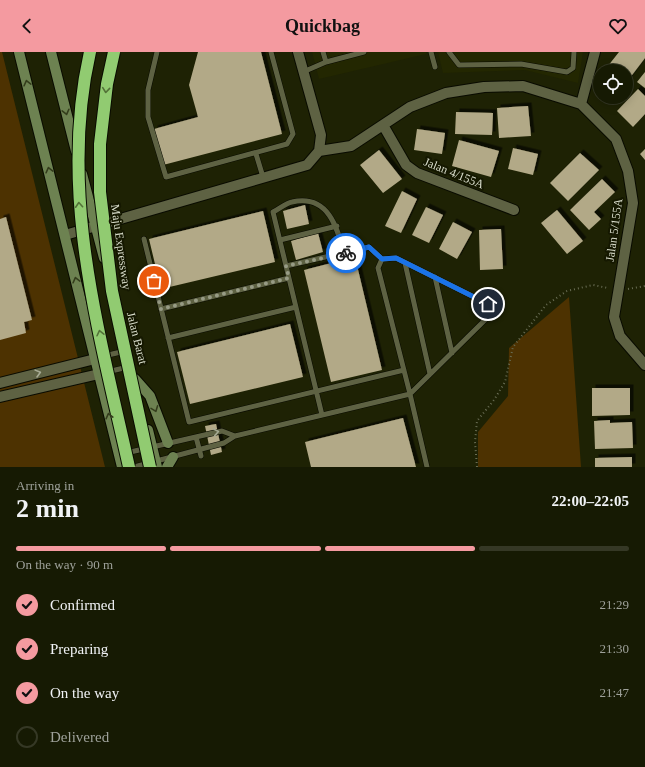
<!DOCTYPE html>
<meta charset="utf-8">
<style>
body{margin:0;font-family:Georgia,serif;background:#232712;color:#f1f3f6;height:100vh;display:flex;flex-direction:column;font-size:15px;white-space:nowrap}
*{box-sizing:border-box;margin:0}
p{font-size:13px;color:#9ea19a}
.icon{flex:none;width:22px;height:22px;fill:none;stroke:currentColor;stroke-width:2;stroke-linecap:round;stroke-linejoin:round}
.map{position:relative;height:415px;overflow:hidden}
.details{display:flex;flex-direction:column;background:#161a03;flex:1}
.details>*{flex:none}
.buttons{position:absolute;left:593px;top:12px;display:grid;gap:8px}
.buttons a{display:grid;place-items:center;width:40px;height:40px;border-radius:50%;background:#161a03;box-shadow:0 2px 10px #0003,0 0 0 1px #353825;font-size:20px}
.pin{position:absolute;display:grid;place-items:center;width:34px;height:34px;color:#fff;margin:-17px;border:2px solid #fff;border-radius:50%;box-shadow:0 1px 4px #0007}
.courier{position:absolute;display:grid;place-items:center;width:40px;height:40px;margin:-20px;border:3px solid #1a73e8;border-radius:50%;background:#fff;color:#222;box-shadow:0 1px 5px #0007}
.head em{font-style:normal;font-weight:800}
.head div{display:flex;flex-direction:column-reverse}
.head{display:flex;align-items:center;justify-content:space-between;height:68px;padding:0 16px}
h1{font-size:26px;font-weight:800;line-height:30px}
.bar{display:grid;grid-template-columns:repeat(4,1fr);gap:6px 4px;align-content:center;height:48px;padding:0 16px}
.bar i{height:5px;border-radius:3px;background:#353825}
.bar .on{background:#f49aa0}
.bar p{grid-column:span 4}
ol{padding:0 16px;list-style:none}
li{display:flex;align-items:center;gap:12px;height:44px}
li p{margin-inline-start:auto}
li .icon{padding:4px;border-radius:50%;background:#f49aa0;color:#111;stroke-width:4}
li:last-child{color:#9ea19a}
li i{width:22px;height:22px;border:2px solid #353825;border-radius:50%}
header{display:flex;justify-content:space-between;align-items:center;height:52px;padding:0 16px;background:#f49aa0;color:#111;font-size:18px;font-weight:800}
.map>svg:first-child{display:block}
.built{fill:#232701}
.green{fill:#4d3201}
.building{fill:#b2a987;filter:url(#shadow)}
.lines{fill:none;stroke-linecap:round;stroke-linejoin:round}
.lane-casing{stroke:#090b00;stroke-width:6}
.street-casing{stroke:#090b00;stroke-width:12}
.secondary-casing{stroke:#090b00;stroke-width:12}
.path{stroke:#696d54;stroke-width:2;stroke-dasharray:1 3;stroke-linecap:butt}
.lane{stroke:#5e6243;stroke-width:5}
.street{stroke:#5e6243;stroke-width:10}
.secondary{stroke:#6d8251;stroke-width:10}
.highway-bridge-casing{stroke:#090b00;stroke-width:14;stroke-linecap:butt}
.highway-bridge{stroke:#91cb71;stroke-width:12}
.oneway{stroke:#343d1c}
.oneway2{stroke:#537238}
.oneway3{stroke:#a7ab94}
.done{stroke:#979b85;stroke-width:4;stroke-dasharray:0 7.2}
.route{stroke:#1a73e8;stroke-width:5}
.labels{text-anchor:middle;stroke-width:4;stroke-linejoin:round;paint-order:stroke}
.street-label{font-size:12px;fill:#d8dcca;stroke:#151800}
</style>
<header><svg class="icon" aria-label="back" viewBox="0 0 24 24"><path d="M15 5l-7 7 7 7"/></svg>Quickbag<svg class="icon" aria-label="heart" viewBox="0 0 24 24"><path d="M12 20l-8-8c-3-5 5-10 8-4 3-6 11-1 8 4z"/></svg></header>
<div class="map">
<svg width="645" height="415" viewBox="0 0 645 415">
<defs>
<filter id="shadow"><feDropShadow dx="3.5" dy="-3.5" stdDeviation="0" flood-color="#0009"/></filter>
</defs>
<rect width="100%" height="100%" fill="#1e2204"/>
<path class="built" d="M312 0H426V2L319 27Z
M438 0H583L578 31 525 18 443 21Z"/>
<path class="green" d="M0 0H2L105 415H0Z
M569 245 581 415H478V380L508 344 509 296Z"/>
<path class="building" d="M198 0H261L282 82 163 113 154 77 198 65 189 33Z
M619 0H645V6L626 31V19H604Z
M645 20V36L637 30Z
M638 37 645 44V62L633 75 617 59Z
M528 54 531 84 499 86 497 56Z
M456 60 493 61 492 83 455 82Z
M417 77 445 81 442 102 414 98Z
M459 88 499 99 491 125 452 114Z
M513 96 538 102 533 123 508 117Z
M645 97V108L640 102Z
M379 98 402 127 383 141 360 113Z
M580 101 599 118 568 149 550 131Z
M602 127 615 140 594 160 601 167 589 178 570 158Z
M402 139 417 147 401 181 385 174Z
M305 153 309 172 287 177 283 159Z
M426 155 443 163 429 191 412 183Z
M557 158 583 189 567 202 541 171Z
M263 159 275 210 161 237 149 187Z
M6 165 32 268 24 270 26 281 0 288V167Z
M453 170 472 180 457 207 439 197Z
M501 177 503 217 480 218 479 178Z
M318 181 323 200 296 208 291 189Z
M355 205 382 318 331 330 304 218Z
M290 272 303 325 190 352 177 300Z
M592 336H630V363L592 364Z
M403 366 416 415H311L305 390Z
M610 368V371L632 370 633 396 595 397 594 369Z
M216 372 222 400 211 403 205 374Z
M632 405V415H595V406Z"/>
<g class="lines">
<defs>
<path id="lane" d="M157 0 148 38V65L166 125 287 92 293 82 271 0
M323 0 326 10
M431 0 435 15
M449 0 459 13 521 12 567 20 573 16 574 0
M303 20 326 10 364 0
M256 102 263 125
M144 187 189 370 404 318
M280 188 337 174
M396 206 488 252 487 266 410 342 378 216 382 207Z
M405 211 430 322
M286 214 369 195 382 207
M435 225 452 301
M161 257 289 226
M168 286 296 255
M104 304 125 299
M107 320 128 315
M322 363 273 160C279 157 286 151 292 150 328 142 337 175 344 201
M196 385 201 404
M126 401 222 379 235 384
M134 415 224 391 235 384 410 342 427 415"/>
<path id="street" d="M581 52 595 0
M383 73 406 113 417 121 514 158
M319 99 351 94 410 55 446 41 484 35 523 34 581 52 616 87 628 119 633 151 614 265 620 284 645 313
M65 183 307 113 319 99 321 83 298 0
M0 331 95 307
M0 345 99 322"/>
<path id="secondary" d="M19 0 122 415
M51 0 76 99
M82 122 104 206
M135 327 150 344 168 391
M148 378 157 415
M167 415 173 405"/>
</defs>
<use href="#lane" class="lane-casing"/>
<use href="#street" class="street-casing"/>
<use href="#secondary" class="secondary-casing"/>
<path class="path" d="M628 237 645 234
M477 415 475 390 477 369 494 348 505 330 513 295 546 253 567 239 593 233 608 236"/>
<use href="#lane" class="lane"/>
<use href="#street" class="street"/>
<use href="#secondary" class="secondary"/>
<defs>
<path id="highway-bridge" d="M90 0C58 140 99 279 129 415
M114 0 107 32 100 92V140L112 239 150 415"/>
</defs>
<use href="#highway-bridge" class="highway-bridge-casing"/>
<use href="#highway-bridge" class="highway-bridge"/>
</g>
<defs><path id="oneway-chevron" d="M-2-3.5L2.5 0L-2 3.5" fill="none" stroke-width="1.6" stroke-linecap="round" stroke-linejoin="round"/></defs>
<g class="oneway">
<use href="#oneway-chevron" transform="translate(27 31) rotate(-104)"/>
<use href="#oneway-chevron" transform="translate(66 60) rotate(76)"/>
<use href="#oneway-chevron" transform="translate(49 118) rotate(-104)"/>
<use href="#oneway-chevron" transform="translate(76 228) rotate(-104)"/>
<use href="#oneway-chevron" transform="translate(155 357) rotate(69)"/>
<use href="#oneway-chevron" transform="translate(109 364) rotate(-104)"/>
</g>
<g class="oneway2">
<use href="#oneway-chevron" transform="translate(106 38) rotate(96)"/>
<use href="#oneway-chevron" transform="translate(79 153) rotate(-94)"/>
<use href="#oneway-chevron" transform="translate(100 281) rotate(-103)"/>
</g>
<g class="oneway3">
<use href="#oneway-chevron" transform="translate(38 321) rotate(-15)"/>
<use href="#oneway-chevron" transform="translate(216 380) rotate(-10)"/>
</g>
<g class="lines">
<path class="done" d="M154 229 161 257 289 226 286 214 346 201"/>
<path class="route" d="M346 201 369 195 382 207 396 206 488 252"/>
</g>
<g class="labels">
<g class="street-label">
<text transform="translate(454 121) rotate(22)" y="4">Jalan 4/155A</text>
<text transform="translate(614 178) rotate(-82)" y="4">Jalan 5/155A</text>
<text transform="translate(121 195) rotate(82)" y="4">Maju Expressway</text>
<text transform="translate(137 286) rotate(76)" y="4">Jalan Barat</text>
</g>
</g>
</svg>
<div class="buttons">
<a><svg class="icon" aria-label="locate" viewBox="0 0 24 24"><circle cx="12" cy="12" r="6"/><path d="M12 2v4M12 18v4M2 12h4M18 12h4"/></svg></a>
</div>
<div class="pin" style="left:154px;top:229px;background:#ea580c"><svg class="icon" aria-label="bag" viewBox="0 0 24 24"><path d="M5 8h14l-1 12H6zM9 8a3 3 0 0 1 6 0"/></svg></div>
<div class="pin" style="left:488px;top:252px;background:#1f2937"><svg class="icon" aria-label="home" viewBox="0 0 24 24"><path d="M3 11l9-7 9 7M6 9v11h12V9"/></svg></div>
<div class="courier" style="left:346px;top:201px"><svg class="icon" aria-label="bike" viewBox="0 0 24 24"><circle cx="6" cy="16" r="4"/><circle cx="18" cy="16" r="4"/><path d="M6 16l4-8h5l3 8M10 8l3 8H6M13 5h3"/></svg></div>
</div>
<section class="details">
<div class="head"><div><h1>2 min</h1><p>Arriving in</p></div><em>22:00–22:05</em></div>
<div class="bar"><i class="on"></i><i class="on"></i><i class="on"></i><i></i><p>On the way · 90 m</p></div>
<ol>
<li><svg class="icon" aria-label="check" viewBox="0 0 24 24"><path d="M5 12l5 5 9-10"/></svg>Confirmed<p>21:29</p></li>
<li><svg class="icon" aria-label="check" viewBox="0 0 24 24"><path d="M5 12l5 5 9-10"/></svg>Preparing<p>21:30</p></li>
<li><svg class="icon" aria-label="check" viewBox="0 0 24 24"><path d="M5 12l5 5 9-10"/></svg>On the way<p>21:47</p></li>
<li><i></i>Delivered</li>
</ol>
</section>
